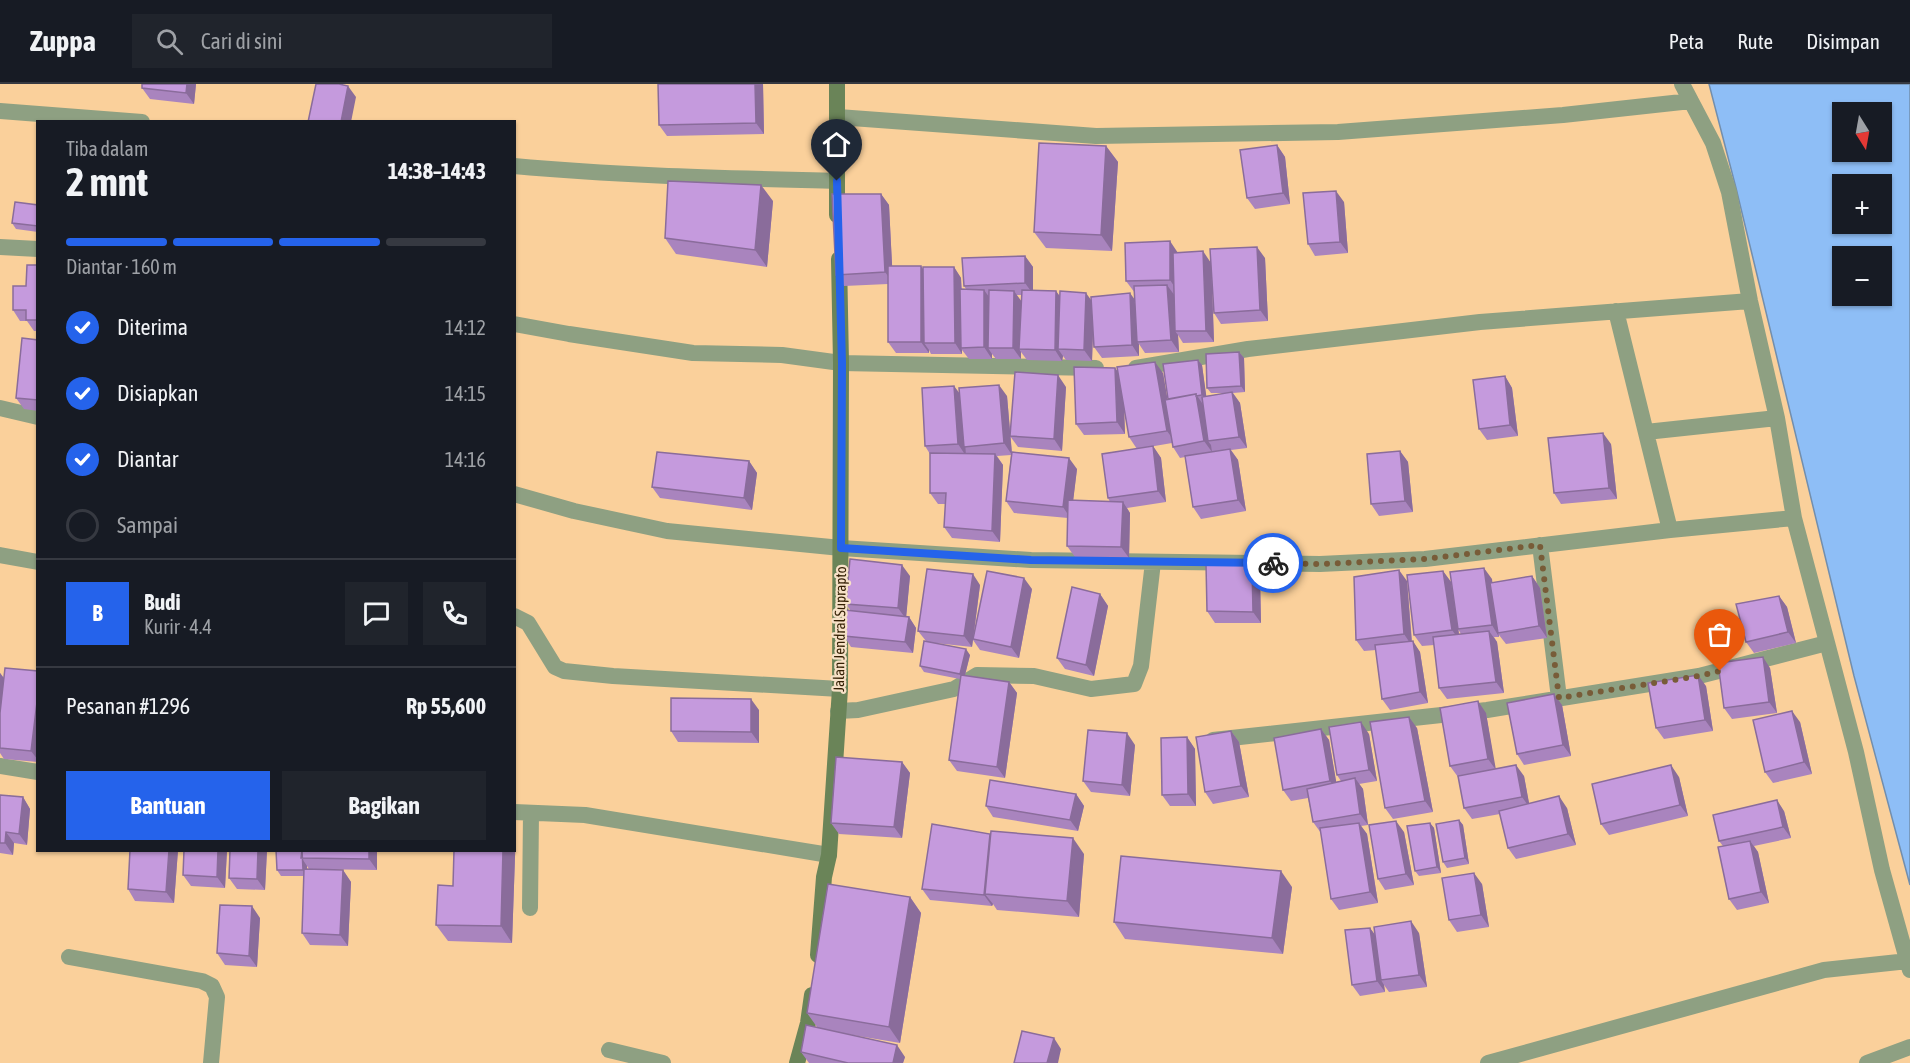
<!DOCTYPE html>
<html lang="id">
<meta charset="utf-8">
<style>
body{margin:0;font-family:"Asap Condensed",sans-serif;background:#20242c;color:#f1f3f6;height:100vh;display:flex;flex-direction:column;font-size:22px;white-space:nowrap}
*{box-sizing:border-box;margin:0}
p{font-size:20px;color:#9ea1a6}
.icon{flex:none;width:33px;height:33px;fill:none;stroke:currentColor;stroke-width:2;stroke-linecap:round;stroke-linejoin:round}
.map{position:relative;flex:1;overflow:hidden}
.side{position:absolute;left:36px;top:36px;width:480px;height:732px;display:flex;flex-direction:column;background:#171b24;border-radius:0px;box-shadow:0 2px 4px #0004}
.side>*{flex:none}
.needle{width:39px;rotate:169deg}
.tools{position:absolute;left:1832px;top:18px;display:grid;gap:12px}
.tools a{display:grid;place-items:center;width:60px;height:60px;border-radius:0px;background:#171b24;box-shadow:0 2px 4px #0004;font-size:30px}
.pin{position:absolute;display:grid;place-items:center;width:51px;height:51px;color:#fff;margin:-62px -26px;border-radius:50% 50% 50% 0;rotate:-45deg;box-shadow:0 0 6px #0007}
.pin .icon{rotate:45deg}
.courier{position:absolute;display:grid;place-items:center;width:60px;height:60px;margin:-30px;border:4px solid #2563eb;border-radius:50%;background:#fff;color:#222;box-shadow:0 2px 8px #0007}
.summary em{font-style:normal;font-weight:700}
.summary div{display:flex;flex-direction:column-reverse}
.summary{display:flex;align-items:center;justify-content:space-between;height:102px;padding:0 30px}
h1{font-size:39px;font-weight:700;line-height:45px}
.bar{display:grid;grid-template-columns:repeat(4,1fr);gap:9px 6px;align-content:center;height:72px;padding:0 30px}
.bar i{height:8px;border-radius:4px;background:#363941}
.bar .active{background:#2563eb}
.bar p{grid-column:span 4}
.line{display:flex;align-items:center;gap:15px;padding:0 30px;border-top:2px solid #363941}
.line div{flex:1}
.round{display:grid;place-items:center;flex:none;width:63px;height:63px;border-radius:0px;background:#20242c}
ol{padding:0 30px;list-style:none}
li{display:flex;align-items:center;gap:18px;height:66px}
li p{margin-inline-start:auto}
li .icon{padding:6px;border-radius:50%;background:#2563eb;color:#fff;stroke-width:4}
li:last-child{color:#9ea1a6}
li i{width:33px;height:33px;border:3px solid #363941;border-radius:50%}
.button{display:flex;gap:12px;margin-top:auto;padding:12px 30px}
.button a{flex:1;height:69px;border-radius:0px;background:#2563eb;color:#fff;font-size:24px;font-weight:700;line-height:69px;text-align:center}
.button a+a{background:#20242c;color:#f1f3f6}
header{display:flex;align-items:center;gap:36px;box-sizing:border-box;height:84px;padding:0 30px;background:#171b24;border-bottom:2px solid #363941}
header strong{font-size:28px}
nav{display:flex;gap:33px;margin-inline-start:auto;font-size:21px}
.search{width:420px;height:54px;background:#20242c;display:flex;align-items:center;gap:15px;box-sizing:border-box;padding:0 21px;border-radius:0px;color:#9ea1a6;font-size:22px}
.map>svg:first-child{display:block}
.water{fill:#8ebef6;stroke:#728ead;stroke-width:1.5;fill-rule:evenodd}
.lines{fill:none;stroke-linecap:round;stroke-linejoin:round}
.minor{stroke:#8ea082;stroke-width:16}
.secondary{stroke:#6a8458;stroke-width:16}
.wall{fill:#a984be;fill-rule:evenodd}
.shaded-wall{fill:#8a6c9b}
.building{fill:#c59add;stroke:#8a6c9b;stroke-width:1.5}
.done{stroke:#785c38;stroke-width:6;stroke-dasharray:0 10.8}
.route{stroke:#2563eb;stroke-width:8}
.labels{text-anchor:middle;stroke-width:4.5;stroke-linejoin:round;paint-order:stroke}
.street-label{font-size:15px;fill:#321e02;stroke:#f7e1c7}
</style>
<header>
<strong>Zuppa</strong>
<div class="search"><svg class="icon" aria-label="search" viewBox="0 0 24 24"><circle cx="10" cy="10" r="6"/><path d="M15 15l6 6"/></svg>Cari di sini</div>
<nav><a>Peta</a><a>Rute</a><a>Disimpan</a></nav>
</header>
<div class="map">
<svg width="1910" height="979" viewBox="0 0 1910 979">
<rect width="100%" height="100%" fill="#fad09b"/>
<path class="water" d="M1709 0H1910V801L1854 592 1736 104ZM1842 28H1881V68H1842ZM1842 100H1881V140H1842ZM1842 172H1881V212H1842Z"/>
<g class="lines">
<path class="minor" d="M1682 0 1713 59 1729 108 1750 217 1777 334 1794 434 1856 668 1882 786 1910 886
M0 27 142 38
M838 33 1096 52 1338 48 1563 31 1691 17
M514 82C622 92 729 94 837 97
M0 163 38 165
M1616 227 1670 446
M514 240 569 250 693 269 782 271 841 279 1096 284
M1136 284 1248 265 1480 238 1750 217
M0 324 38 333
M1646 348 1777 334
M514 410 574 427 667 447 841 464 1031 476 1320 480 1425 475 1670 446 1794 434
M1540 461 1559 614
M0 471 38 478
M514 532 528 539 555 583 564 587 613 592 840 605
M838 627 858 626 954 605 977 591 1034 592 1091 605 1134 600 1141 582 1153 478
M1213 656 1487 626 1699 592 1827 559
M0 682 38 688
M514 728 585 731 829 771
M530 824 531 729
M69 873 202 897 212 902 217 913 211 979
M609 966 663 979
M1488 979 1824 886 1908 877
M1867 979 1910 963"/>
<path class="secondary" d="M837 0V131
M818 871 824 793 829 771 840 605 841 279 839 175
M797 979 808 939 812 911"/>
</g>
<path class="wall" d="M142 0H196L194 20 150 15 142 4Z
M763 0 764 50 667 52 659 41Z
M1277 61 1285 73 1290 120 1255 125 1247 114Z
M1106 62 1118 78 1112 167 1046 164 1034 148Z
M881 110 889 121 892 182 923 186 954 183 961 194 962 205H966L964 202 1025 172 1033 183V207H1056L1060 213 1091 216H1135V209L1126 197 1178 169 1211 178 1265 174 1268 237 1221 240 1214 229 1212 194 1214 258 1183 259 1178 251 1179 268 1145 269 1139 260V272L1102 274 1094 263 1093 245 1092 277 1066 276 1063 272 1062 277 1027 276 1021 268V275H996L992 270V275H969L962 266V270H931L929 266V269H896L888 258V200L844 202 836 191ZM1016 211H1022L1021 218Z
M773 117 767 183 676 170 665 154Z
M1344 118 1348 169 1315 172 1308 160Z
M38 121V148L16 145 12 139Z
M38 181V247H34L27 237H20L13 226Z
M38 256V327L24 325 16 314Z
M1239 268 1244 274 1245 308 1233 309 1240 319 1247 364 1231 366 1238 376 1246 427 1201 435 1193 423 1185 373 1180 374 1173 363 1172 359 1137 365 1129 353 1124 325 1125 350 1084 351 1076 340 1115 284 1118 288 1163 289 1167 316 1198 276 1202 281 1206 312 1228 309H1211L1207 304Z
M1505 292 1512 304 1518 352 1487 356 1479 345Z
M954 302 960 310 1007 312 1012 369 1077 385 1073 416 1110 418 1108 414 1153 362 1161 374 1166 418 1127 424 1130 429 1129 474 1075 473 1067 462 1068 434 1014 429 1006 417 1011 371 997 372 1003 381 1000 458 952 454 944 443 946 420H938L930 409V370L925 362Z
M1066 303 1062 367 1018 363 1010 352Z
M1611 360 1617 415 1561 420 1554 409Z
M1400 367 1408 378 1413 428 1379 432 1371 420Z
M749 377 757 389 752 426 660 414 652 403Z
M1252 481 1260 492 1261 539H1215L1207 527Z
M1443 487 1451 498 1459 550H1461L1458 545 1492 495V499L1532 492 1540 504 1547 554 1506 560 1499 551V553H1494L1497 558 1504 609 1447 615 1439 604 1434 561 1422 562 1414 551Z
M910 492 906 532 909 533 916 544 913 569 851 563 844 552 851 527 846 520Z
M1407 497 1412 557 1420 568 1428 619 1390 626 1382 615 1376 566 1364 567 1356 556Z
M980 501 974 549 1032 505 1019 574 980 566 973 556 972 563 935 559 970 571 965 591 1009 598 1017 609 1005 694 957 687 949 676 960 595 924 588 920 582 926 557 918 547Z
M1100 510 1108 522 1094 592 1065 585 1057 574Z
M1779 512 1787 523 1796 559 1754 569 1746 558Z
M1770 584 1777 629 1732 635 1724 624Z
M38 587V678L4 675 0 669V589L4 594Z
M1706 602 1713 647 1664 655 1656 644Z
M1562 621 1571 672 1524 681 1517 670Z
M759 626V659L678 658 671 647Z
M1486 629 1495 685 1524 692 1529 720 1567 724 1576 761 1516 775 1508 764 1500 730 1472 735 1464 724 1458 693 1450 682Z
M1800 638 1812 690 1773 699 1765 688Z
M1417 644 1433 728 1393 735 1385 724Z
M1321 645 1329 656 1336 698 1341 697 1337 691 1369 650 1377 697 1359 700 1363 705 1368 741 1361 742 1367 750 1378 819 1339 826 1331 815 1321 749 1313 738 1308 714 1291 717 1283 706Z
M1231 647 1239 658 1249 713 1213 720 1205 708Z
M1187 653 1195 665 1196 722H1170L1162 711Z
M1135 661 1130 712 1091 708 1083 697Z
M902 678 910 689 902 754 839 750 831 739Z
M1679 693 1688 732 1609 751 1601 740Z
M1076 710 1084 722 1078 747 993 733 986 722Z
M0 711 23 713 30 725 27 761 14 759 13 771 0 769Z
M1784 727 1791 754 1754 762 1758 768 1769 819 1737 826 1729 815 1723 762 1719 757Z
M1459 736 1463 741 1469 780 1447 784 1443 778Z
M1430 739 1434 744 1441 789 1419 792 1415 787Z
M516 744 512 859 448 857 436 841 453 802Z
M1404 748 1414 801 1385 806 1378 795Z
M130 766H178L174 819 135 817 128 805Z
M184 766H227L225 804 191 802 183 791Z
M230 766H267L265 806 237 805 229 794Z
M276 766H377V786L309 785 307 782V785L343 786 351 798 348 862 310 861 302 849 304 792H281L277 786Z
M1084 770 1079 833 997 826 993 820 992 822 930 816 922 805Z
M1482 800 1489 843 1457 848 1449 836Z
M1292 803 1283 870 1125 855 1114 838Z
M910 813 921 829 900 959 846 950 905 973 903 979H809L801 968 817 943 807 929Z
M260 834 257 883 225 881 217 869Z
M1370 844 1375 851 1419 849 1427 903 1389 908 1384 901 1385 908 1360 912 1352 901Z"/>
<path class="shaded-wall" d="M187 0H196L194 20 186 9Z
M755 0H763L764 50 756 39Z
M348 2 356 13 351 38H341Z
M1277 61 1285 73 1290 120 1283 109Z
M1106 62 1118 78 1112 167 1101 151Z
M761 101 773 117 767 183 755 166Z
M1336 107 1344 118 1348 169 1340 158Z
M881 110 889 121 893 199 885 188Z
M1170 157 1178 169V208L1170 196Z
M1257 163 1265 174 1268 237 1260 226Z
M1203 167 1211 179 1214 258 1206 247Z
M1025 172 1033 183V210L1025 199Z
M921 182 929 194 924 259 929 266V269L921 258Z
M954 183 961 194 962 264H961L962 266V270L955 259Z
M1167 201 1175 212V247L1178 251 1179 268 1171 256Z
M984 206 992 217 988 264 992 270V275L984 263Z
M1014 207 1022 218 1019 265 1021 268V275L1013 264Z
M1056 207 1064 218 1058 265 1063 272 1062 277 1055 266Z
M1086 209 1094 220 1092 277 1084 266Z
M1130 209 1138 220 1137 258 1139 260V272L1132 261Z
M1239 268 1244 274 1245 308 1241 302Z
M1198 276 1202 281 1207 317 1202 311Z
M1155 278 1163 289 1175 358 1167 347Z
M1115 284 1123 295 1125 350 1117 338Z
M1058 291 1066 303 1062 367 1054 355Z
M1505 292 1512 304 1518 352 1510 341Z
M999 301 1007 312 1012 371 1004 359Z
M954 302 962 313 966 372 958 360Z
M1232 308 1240 319 1247 364 1239 353Z
M1196 310 1204 322 1208 357 1211 361 1212 368 1204 357Z
M1603 349 1611 360 1617 415 1609 404Z
M1153 362 1161 374 1166 418 1158 407Z
M1230 365 1238 376 1246 427 1238 416Z
M1400 367 1408 378 1413 428 1405 417Z
M995 370 1003 381 1000 458 992 447Z
M1069 374 1077 385 1071 435 1063 423Z
M749 377 757 389 752 426 744 414Z
M1123 418 1130 429 1129 474 1121 463Z
M902 481 910 492 906 535 898 524Z
M1252 481 1260 492 1261 539 1253 528Z
M1484 484 1492 495 1499 549H1498L1499 553 1492 541Z
M1399 486 1407 497 1412 562 1404 550Z
M1443 487 1451 498 1460 557 1452 546Z
M973 490 980 501 972 563 964 552Z
M1532 492 1540 504 1547 554 1539 542Z
M1024 494 1032 505 1019 574 1011 563Z
M1100 510 1108 522 1094 592 1086 581Z
M1779 512 1787 523 1796 559 1788 548Z
M909 533 916 544 913 569 905 558Z
M1489 547 1497 558 1504 609 1496 598Z
M1413 557 1420 568 1428 619 1420 608Z
M966 565 970 571 964 595 960 590Z
M1763 573 1770 584 1777 629 1769 618Z
M0 589 5 596 0 640Z
M1698 591 1706 602 1713 647 1705 636Z
M1009 598 1017 609 1005 694 997 683Z
M38 610V676L31 667Z
M1554 610 1562 621 1571 672 1563 661Z
M751 615 759 626V659L751 648Z
M1478 617 1486 629 1496 686 1488 675Z
M1792 627 1800 638 1812 690 1804 678Z
M1409 633 1417 644 1433 728 1425 717Z
M1361 638 1369 650 1377 697 1369 686Z
M1321 645 1329 656 1338 708 1330 697Z
M1231 647 1239 658 1249 713 1241 702Z
M1127 649 1135 661 1130 712 1122 701Z
M1187 653 1195 665 1196 722 1188 710Z
M902 678 910 689 902 754 894 743Z
M1516 681 1524 692 1530 724 1522 713Z
M1671 681 1679 693 1688 732 1680 721Z
M1355 694 1363 705 1368 741 1360 730Z
M1076 710 1084 722 1078 747 1070 736Z
M1559 712 1567 724 1576 761 1568 750Z
M23 713 30 725 27 761 19 750Z
M1777 716 1784 727 1791 754 1783 743Z
M1459 736 1463 741 1469 780 1465 774Z
M1396 737 1404 748 1414 801 1406 790Z
M1359 739 1367 750 1378 819 1370 808Z
M1430 739 1434 744 1441 789 1437 783Z
M514 743 516 744 512 859 501 842 503 766H514Z
M6 748 14 759 13 771 5 759Z
M1073 754 1084 770 1079 833 1067 817Z
M1750 757 1758 768 1769 819 1761 808Z
M169 766H178L174 819 166 808Z
M218 766H227L225 804 217 793Z
M258 766H267L265 806 257 795Z
M369 766H377V786L369 775Z
M303 776 307 782V792L303 786Z
M343 786 351 798 348 862 340 851Z
M1281 787 1292 803 1283 870 1272 854Z
M1474 789 1482 800 1489 843 1481 831Z
M985 810 993 820 992 822 984 811Z
M910 813 921 829 900 959 889 943Z
M252 822 260 834 257 883 249 872Z
M1411 837 1419 849 1427 903 1419 891Z
M1370 844 1378 855 1381 896 1384 901 1385 908 1377 897Z
M1054 954 1061 965 1058 979H1047Z
M897 961 905 973 903 979H893Z"/>
<path class="building" d="M142 0H187L186 9 142 4Z
M316 0H339L348 2 341 38H308Z
M658 0H755L756 39 659 41Z
M1039 59 1106 62 1101 151 1034 148Z
M1277 61 1283 109 1247 114 1240 66Z
M668 97 761 101 755 166 665 154Z
M1336 107 1340 158 1308 160 1303 109Z
M832 110H881L885 188 836 191Z
M15 118 38 121V142L12 139Z
M1170 157V196L1126 197 1125 159Z
M1257 163 1260 226 1214 229 1210 165Z
M1203 167 1206 247H1175L1173 169Z
M1025 172V199L964 202 962 174Z
M27 181H38V236H26V226H13V202H26Z
M888 182H921V258H888Z
M923 183H954L955 259H924Z
M1167 201 1171 256 1137 258 1134 202Z
M960 205 984 206V263L961 264Z
M989 206 1014 207 1013 264H988Z
M1022 206 1056 207 1055 266 1019 265Z
M1060 207 1086 209 1084 266 1058 265Z
M1130 209 1132 261 1094 263 1091 213Z
M22 254 38 256V316L16 314Z
M1239 268 1241 302 1207 304 1206 270Z
M1198 276 1202 311 1196 312V310L1168 315 1163 280Z
M1155 278 1167 347 1129 353 1117 283Z
M1074 283 1115 284 1117 338 1076 340Z
M1015 288 1058 291 1054 355 1010 352Z
M1505 292 1510 341 1479 345 1473 296Z
M999 301 1004 359 964 363 959 304Z
M954 302 958 360 925 362 922 304Z
M1232 308 1239 353 1208 357 1202 313Z
M1196 310 1204 357 1173 363 1165 316Z
M1603 349 1609 404 1554 409 1548 354Z
M1153 362 1158 407 1108 414 1102 370Z
M1230 365 1238 416 1193 423 1185 372Z
M1400 367 1405 417 1371 420 1367 370Z
M657 368 749 377 744 414 652 403Z
M1012 368 1069 374 1063 423 1006 417Z
M930 369 995 370 992 447 944 443 946 409H930Z
M1068 416 1123 418 1121 463 1067 462Z
M850 475 902 481 898 524 846 520Z
M1206 480 1252 481 1253 528 1207 527Z
M1484 484 1492 541 1458 545 1450 488Z
M927 485 973 490 964 552 918 547Z
M1399 486 1404 550 1356 556 1354 493Z
M987 487 1024 494 1011 563 973 555Z
M1443 487 1452 546 1414 551 1407 491Z
M1532 492 1539 542 1498 549 1490 499Z
M1072 503 1100 510 1086 581 1057 574Z
M1779 512 1788 548 1746 558 1736 520Z
M845 526 909 533 905 558 844 552Z
M1489 547 1496 598 1439 604 1433 553Z
M924 557 966 565 960 590 920 582Z
M1413 557 1420 608 1382 615 1375 561Z
M1763 573 1769 618 1724 624 1718 579Z
M5 584 38 587V610L31 667 0 664V629Z
M961 591 1009 598 997 683 949 676Z
M1698 591 1705 636 1656 644 1648 599Z
M1554 610 1563 661 1517 670 1507 619Z
M671 614 751 615V648L671 647Z
M1478 617 1488 675 1450 682 1440 624Z
M1792 627 1804 678 1765 688 1753 636Z
M1409 633 1425 717 1385 724 1370 638Z
M1361 638 1369 686 1337 691 1329 643Z
M1321 645 1330 697 1283 706 1274 654Z
M1088 646 1127 649 1122 701 1083 697Z
M1231 647 1241 702 1205 708 1196 653Z
M1187 653 1188 710 1162 711 1161 654Z
M836 673 902 678 894 743 831 739Z
M1516 681 1522 713 1464 724 1458 692Z
M1671 681 1680 721 1601 740 1592 700Z
M1355 694 1360 730 1313 738 1307 705Z
M990 696 1076 710 1070 736 986 722Z
M0 711 23 713 19 750 6 748 5 759H0Z
M1559 712 1568 750 1508 764 1499 727Z
M1777 716 1783 743 1719 757 1713 731Z
M1459 736 1465 774 1443 778 1436 740Z
M1396 737 1406 790 1378 795 1369 741Z
M1359 739 1370 808 1331 815 1320 744Z
M1430 739 1437 783 1415 787 1407 742Z
M932 740 990 750 984 811 922 805Z
M991 747 1073 754 1067 817 985 810Z
M1750 757 1761 808 1729 815 1718 763Z
M130 766H169L166 808 128 805Z
M184 766H218L217 793 183 791Z
M230 766H258L257 795 229 794Z
M276 766H302L303 786H277Z
M302 766H369V775L301 774Z
M454 766H503L501 842 436 841 438 801 453 802Z
M1121 772 1281 787 1272 854 1114 838Z
M304 785 343 786 340 851 302 849Z
M1474 789 1481 831 1449 836 1442 794Z
M828 800 910 813 889 943 807 929Z
M220 821 252 822 249 872 217 869Z
M1411 837 1419 891 1381 896 1374 843Z
M1370 844 1377 897 1352 901 1345 846Z
M806 941 897 961 893 979H848L801 968Z
M1022 947 1054 954 1047 979H1014Z"/>
<g class="lines">
<path class="done" d="M1273 479 1320 480 1425 475 1540 461 1559 614 1699 592 1720 587"/>
<path class="route" d="M837 97 842 279 841 464 1031 476 1273 479"/>
</g>
<g class="labels">
<g class="street-label">
<text transform="translate(840 545) rotate(-89)" y="5">Jalan Jendral Suprapto</text>
</g>
</g>
</svg>
<div class="tools">
<a><svg class="needle" viewBox="-14 -14 28 28"><path d="M0-13l5 13h-10z" fill="#e53935"/><path d="M0 13l5-13h-10z" fill="#9ea1a6"/></svg></a>
<a>+</a>
<a>−</a>
</div>
<div class="pin" style="left:1720px;top:587px;background:#ea580c"><svg class="icon" aria-label="bag" viewBox="0 0 24 24"><path d="M5 8h14l-1 12H6zM9 8a3 3 0 0 1 6 0"/></svg></div>
<div class="pin" style="left:837px;top:97px;background:#1f2937"><svg class="icon" aria-label="home" viewBox="0 0 24 24"><path d="M3 11l9-7 9 7M6 9v11h12V9"/></svg></div>
<div class="courier" style="left:1273px;top:479px"><svg class="icon" aria-label="bike" viewBox="0 0 24 24"><circle cx="6" cy="16" r="4"/><circle cx="18" cy="16" r="4"/><path d="M6 16l4-8h5l3 8M10 8l3 8H6M13 5h3"/></svg></div>
<section class="side">
<div class="summary"><div><h1>2 mnt</h1><p>Tiba dalam</p></div><em>14:38–14:43</em></div>
<div class="bar"><i class="active"></i><i class="active"></i><i class="active"></i><i></i><p>Diantar · 160 m</p></div>
<ol>
<li><svg class="icon" aria-label="check" viewBox="0 0 24 24"><path d="M5 12l5 5 9-10"/></svg>Diterima<p>14:12</p></li>
<li><svg class="icon" aria-label="check" viewBox="0 0 24 24"><path d="M5 12l5 5 9-10"/></svg>Disiapkan<p>14:15</p></li>
<li><svg class="icon" aria-label="check" viewBox="0 0 24 24"><path d="M5 12l5 5 9-10"/></svg>Diantar<p>14:16</p></li>
<li><i></i>Sampai</li>
</ol>
<div class="line" style="height:108px"><b class="round" style="background:#2563eb;color:#fff">B</b><div><b>Budi</b><p>Kurir · 4.4</p></div><a class="round"><svg class="icon" aria-label="chat" viewBox="0 0 24 24"><path d="M4 5h16v11H9l-5 4z"/></svg></a><a class="round"><svg class="icon" aria-label="phone" viewBox="0 0 24 24"><path d="M5 4h4l2 5-3 2q2 4 5 5l2-3 5 2v4C11 20 4 13 5 4z"/></svg></a></div>
<div class="line" style="height:78px"><div>Pesanan #1296</div><b>Rp 55,600</b></div>
<div class="button"><a>Bantuan</a><a>Bagikan</a></div>
</section>
</div>
